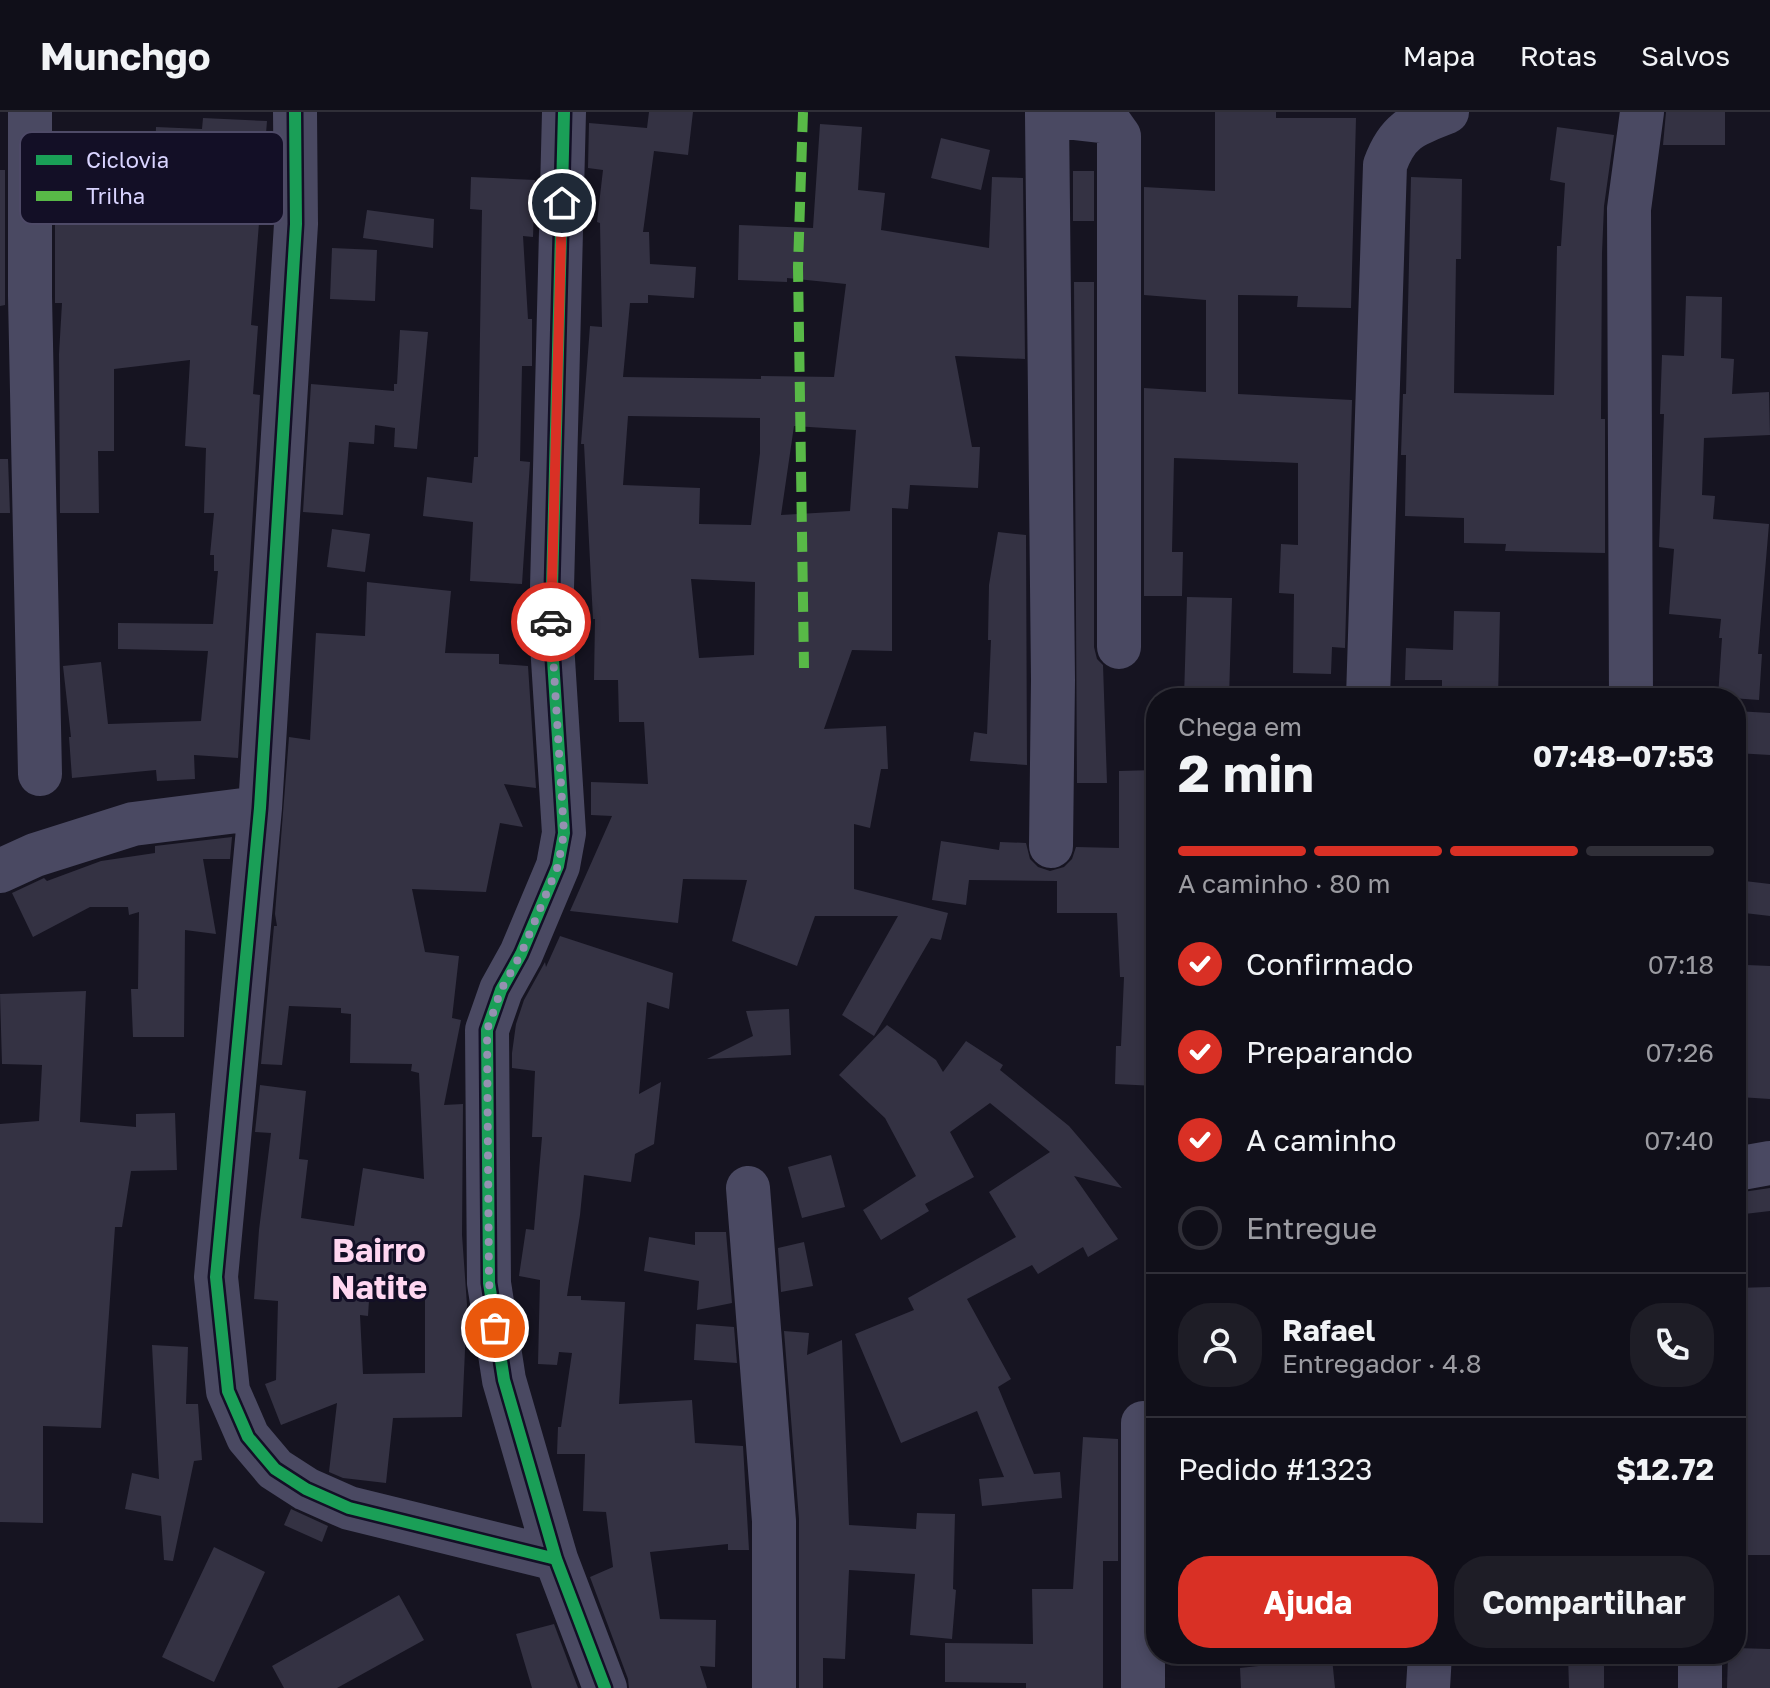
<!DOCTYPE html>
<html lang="pt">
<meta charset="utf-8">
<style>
body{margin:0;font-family:"Golos Text",sans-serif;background:#1e1d26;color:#f1f3f6;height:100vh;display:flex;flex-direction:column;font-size:30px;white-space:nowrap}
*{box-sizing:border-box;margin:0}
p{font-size:26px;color:#9c9ca2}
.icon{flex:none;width:44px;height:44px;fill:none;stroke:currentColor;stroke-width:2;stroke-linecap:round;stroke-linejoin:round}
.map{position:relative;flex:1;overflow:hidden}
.side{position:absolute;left:1146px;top:576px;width:600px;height:976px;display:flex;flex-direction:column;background:#100f19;border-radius:32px;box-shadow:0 4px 12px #0003,0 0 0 2px #302f38}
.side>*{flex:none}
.pin{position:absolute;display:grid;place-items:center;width:68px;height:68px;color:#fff;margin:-34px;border:4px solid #fff;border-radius:50%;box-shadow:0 2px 8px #0007}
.courier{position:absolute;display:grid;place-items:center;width:80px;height:80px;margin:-40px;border:6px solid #d93025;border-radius:50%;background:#fff;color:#222;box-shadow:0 2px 10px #0007}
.headline em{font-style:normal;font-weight:700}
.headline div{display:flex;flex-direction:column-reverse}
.headline{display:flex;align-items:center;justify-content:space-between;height:136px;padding:0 32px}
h1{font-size:52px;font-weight:700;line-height:60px}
.bar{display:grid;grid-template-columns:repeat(4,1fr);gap:12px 8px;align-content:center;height:96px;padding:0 32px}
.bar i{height:10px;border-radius:6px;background:#302f38}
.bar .selected{background:#d93025}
.bar p{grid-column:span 4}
.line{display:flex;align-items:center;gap:20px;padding:0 32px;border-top:2px solid #302f38}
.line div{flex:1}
.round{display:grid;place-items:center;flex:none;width:84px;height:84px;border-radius:32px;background:#1e1d26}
ol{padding:0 32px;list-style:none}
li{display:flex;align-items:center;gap:24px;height:88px}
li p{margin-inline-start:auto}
li .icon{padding:8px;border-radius:50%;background:#d93025;color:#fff;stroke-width:4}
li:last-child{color:#9c9ca2}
li i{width:44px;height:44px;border:4px solid #302f38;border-radius:50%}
.button{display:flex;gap:16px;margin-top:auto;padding:16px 32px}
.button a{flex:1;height:92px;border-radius:32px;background:#d93025;color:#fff;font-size:32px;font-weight:700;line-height:92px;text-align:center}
.button a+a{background:#1e1d26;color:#f1f3f6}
header{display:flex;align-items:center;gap:48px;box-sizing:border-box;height:112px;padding:0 40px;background:#100f19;border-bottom:2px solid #302f38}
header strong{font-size:38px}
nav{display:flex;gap:44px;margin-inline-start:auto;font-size:28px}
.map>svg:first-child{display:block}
.building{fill:#343243;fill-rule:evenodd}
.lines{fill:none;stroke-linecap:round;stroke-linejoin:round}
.minor{stroke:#4a4962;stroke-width:44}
.quiet{stroke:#58b947;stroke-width:10;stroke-dasharray:20 10;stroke-linecap:butt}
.cycleway-casing{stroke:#130f26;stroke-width:17}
.cycleway{stroke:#1a9f57;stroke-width:12}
.done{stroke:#9591b1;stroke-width:8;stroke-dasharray:0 14.4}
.route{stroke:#d93025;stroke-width:10}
.labels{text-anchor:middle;stroke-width:6;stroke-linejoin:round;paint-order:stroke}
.district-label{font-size:32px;font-weight:bold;fill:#ffd6f0;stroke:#130f26}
.key{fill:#130f26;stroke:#4e4a67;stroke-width:2}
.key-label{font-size:22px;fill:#d9d4ff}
</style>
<header>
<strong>Munchgo</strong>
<nav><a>Mapa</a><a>Rotas</a><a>Salvos</a></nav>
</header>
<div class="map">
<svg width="1770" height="1576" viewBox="0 0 1770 1576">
<rect width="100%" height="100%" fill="#161421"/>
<path class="building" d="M649 0H693L688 43 654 39 643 120H649L650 152 696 155 694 186 648 183V191H630L623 265 761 267V264L834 265 846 172 787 166V170L738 168 739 113 813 116 820 12 862 15 858 78 885 81 881 118 989 136 992 65 1023 66 1025 247 955 244 972 335H980L978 376 910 373 908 397 892 396V539L852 538 824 617 886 614 888 657H881L870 716 854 712V777L948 801 941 828 931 826 874 924 842 903 898 804H815L797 854 732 829 747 768 683 767 678 811 570 799 612 704 591 703V670L648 672 644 610H619L618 568H594L595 507H593L584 332H581L590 214 602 215 600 111 597 110 603 58 588 56 589 11 647 16ZM628 304 760 306V341L751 413 699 412 700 376 623 373ZM794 314 856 318 850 399 781 403ZM691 467 755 470 754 543 699 546Z
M1215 0H1276V6H1356L1351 196 1297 195 1298 184 1238 183V282L1352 288 1345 536 1332 535 1331 562 1293 561 1294 482 1279 481 1281 432 1298 433V351L1174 346 1172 440H1183L1182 484H1144V276L1206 280V188L1144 183V75L1215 79Z
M1666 0H1725V33H1663Z
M203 6 267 9 251 213 258 214 253 282 260 283 238 646 194 643 195 667 157 669 156 658 72 666 69 625H71L63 554 101 550 108 612 201 609 208 539 118 537V511L213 512 218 459H214V443H210L214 401H204L206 336 185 334 190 248 114 257V339H98L99 401H60L59 242 62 191H55V64L154 74 156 15 202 17Z
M1557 15 1614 23 1604 94 1602 141 1601 307H1605V441L1505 439 1506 432 1464 431V406L1405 404 1406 343H1401L1403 282H1406L1411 65 1462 67 1461 147H1456L1454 281 1554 283 1557 134H1561L1565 71 1550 68Z
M941 26 990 38 981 78 931 66Z
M0 58H5V193L0 194Z
M1073 59H1094V109H1073Z
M471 65 535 68 533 125 523 124 528 207H532V254H522L520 349 530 350 522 472 470 469 473 410 423 404 427 365 472 371 474 345H478L482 98 470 97Z
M367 98 434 107 433 136 363 126Z
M332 136 377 138 375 189 330 187Z
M1074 170H1094V535L1097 547 1103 553 1107 671H1077Z
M1686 184 1722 185 1721 246 1734 247 1732 282 1769 280 1770 323 1704 326 1702 383 1715 384 1713 407 1769 412 1758 542H1762L1759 588 1718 585 1722 526H1719L1721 507 1669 502 1674 437 1659 435 1664 302H1660L1662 243 1684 244Z
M400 218 428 220 417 337 394 335 395 316 375 313 374 332 349 330 343 403 303 400 311 272 394 279V272H397Z
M0 347H8L10 401H0Z
M332 417 370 422 365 460 327 455Z
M998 420 1026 423 1027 653 970 649 974 620 987 622 991 528H988L989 473Z
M367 470 451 479 445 541 499 542V552L528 554 536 676 504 672 523 715 500 711 486 780 412 777 425 840 459 844 452 906 461 908 444 993 463 992 462 1123 467 1193 462 1305 393 1306 386 1371 343 1366 329 1360 337 1291 281 1313 265 1272 276 1268 278 1189 254 1187 259 1118 271 1021 255 1020 260 973 306 979 299 1047 308 1048 301 1106 354 1114 363 1056 424 1067 419 961 411 959 412 952 350 951 351 902 341 901V896L289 894 282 953 261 952 274 814H277L275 802 289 625 310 628 316 521 365 524ZM370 1173 425 1176V1261L363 1262 360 1203 368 1204Z
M1187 485 1232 486 1229 586H1184Z
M1454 499 1500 500 1498 586H1442V568H1405L1406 536 1453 538Z
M1736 599 1770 601V643L1736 641Z
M1156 658V974L1115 972 1116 934H1121L1124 865H1120L1117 801H1057V769L969 768 966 793 932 788 941 729 999 738 1000 730 1026 731 1030 747 1038 755 1050 759 1064 755 1072 747 1076 735 1119 736V659Z
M232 725 230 747H203L216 822 185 818 184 925H133L131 877H138L139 800 129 803 128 795H90L33 825 12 781 44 766 47 769 101 749 155 741V734Z
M1736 768 1770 772V804L1736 800Z
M560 824 673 861 669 897 647 890 639 982 661 970 654 1032 635 1042 631 1070 584 1063 580 1103 567 1184H581V1188L625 1190 619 1292 692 1288 695 1331 743 1334 749 1438H728V1432L650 1440 660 1507 716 1508 715 1555 700 1554 707 1576H629L628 1567 590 1465 613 1455 606 1400 583 1399 585 1342H557L558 1315H561L572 1241 559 1240 557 1253 538 1252 540 1168 519 1164 526 1117 534 1118 542 1025H532L535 959 512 956V941L516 912 524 888 545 850 546 855Z
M1747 853 1770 854V987L1739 985 1744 898 1736 897V868L1746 870Z
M86 879 80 1010 136 1015V1002L175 1001 177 1058 131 1059 122 1115H115L101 1316 43 1314V1411L0 1410V1012L39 1009 42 953 2 952 0 882Z
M789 897 791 943 707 947 753 924 746 899Z
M887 913 936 948 943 960 966 929 1003 953 1000 958 1069 1014 1122 1076 1074 1064 1118 1127 1088 1145 1083 1135 1038 1162 1032 1153 967 1187 1011 1267 998 1275 1034 1362 1060 1360 1062 1386 982 1394 979 1367 1004 1365 977 1299 901 1331 855 1222 914 1198 908 1186 1016 1125 989 1080 1050 1040 990 991 950 1020 974 1065 925 1092 929 1099 881 1128 863 1098 916 1064 885 1006 839 963Z
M831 1043 845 1095 802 1106 788 1055Z
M1770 1076V1099L1736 1103V1081Z
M695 1120H726L732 1191 697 1198 699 1169 644 1159 649 1125 695 1133Z
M804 1130 813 1174 781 1180 778 1136Z
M1770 1175V1443H1739L1740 1381 1736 1380V1176Z
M696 1212 734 1215 737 1251 694 1248Z
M784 1219 809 1221 807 1243 842 1228 849 1413 916 1417 917 1401 955 1402 953 1477 956 1478 952 1527 910 1523 915 1462 849 1458 845 1547 823 1546V1576H799V1407Z
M152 1233 188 1235 186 1292H198L202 1348 194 1349 173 1449 164 1448 161 1404 125 1397 132 1361 159 1367Z
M1083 1325 1118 1327V1449H1103V1576H1026V1571L945 1570V1531L1033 1532 1032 1477H1073Z
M291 1397 328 1414 322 1430 284 1413Z
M214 1435 265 1460 214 1570 162 1545Z
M399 1483 424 1528 337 1576H284L272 1554Z
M554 1512 578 1576H532L516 1522Z
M1736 1536 1770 1537V1576H1727L1728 1542H1736Z
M1568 1542H1604V1576H1569Z
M1332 1546 1335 1576H1241L1240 1556Z"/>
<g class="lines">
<path class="minor" d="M30 0V184L40 662
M295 0 296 112 260 696 216 1165 228 1279 248 1325 275 1357 306 1377 349 1396 556 1447
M564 0 551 516 564 721 558 754 521 842 501 878 487 918 489 1171 504 1268 556 1447 605 1576
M1047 0V3L1109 10 1119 24V535
M1047 3 1053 568 1051 734
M1368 586 1385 53C1398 17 1414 13 1447 0
M1631 586 1629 97 1642 0
M0 759 35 743 133 712 260 696
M1736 1057 1770 1051
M748 1076 774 1409V1576
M1143 1311V1576
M1428 1576 1430 1542
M1700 1576V1542"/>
<path class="quiet" d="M803 0 798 155 804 556"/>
<defs>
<path id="cycleway" d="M295 0 296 112 260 696 216 1165 228 1279 248 1325 275 1357 306 1377 349 1396 556 1447
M564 0 551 516 564 721 558 754 521 842 501 878 487 918 489 1171 504 1268 556 1447 605 1576"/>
</defs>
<use href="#cycleway" class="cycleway-casing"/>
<use href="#cycleway" class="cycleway"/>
</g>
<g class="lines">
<path class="done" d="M495 1216 489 1171 487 918 501 878 521 842 558 754 564 721 551 510"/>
<path class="route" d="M551 510 562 91"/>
</g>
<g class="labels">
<g class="district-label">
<text x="379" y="1150">Bairro<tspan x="379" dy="37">Natite</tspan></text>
</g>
</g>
<rect x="20" y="20" width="264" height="92" rx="12" class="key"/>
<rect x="36" y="43" width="36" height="10" fill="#1a9f57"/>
<rect x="36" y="79" width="36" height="10" fill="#58b947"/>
<g class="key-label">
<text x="86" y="56">Ciclovia</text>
<text x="86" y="92">Trilha</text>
</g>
</svg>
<div class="pin" style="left:495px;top:1216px;background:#ea580c"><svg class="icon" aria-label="bag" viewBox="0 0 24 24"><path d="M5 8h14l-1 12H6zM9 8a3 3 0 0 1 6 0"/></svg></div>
<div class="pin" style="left:562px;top:91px;background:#1f2937"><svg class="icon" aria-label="home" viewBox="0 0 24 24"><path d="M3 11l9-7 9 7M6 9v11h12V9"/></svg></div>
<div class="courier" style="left:551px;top:510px"><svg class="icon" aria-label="car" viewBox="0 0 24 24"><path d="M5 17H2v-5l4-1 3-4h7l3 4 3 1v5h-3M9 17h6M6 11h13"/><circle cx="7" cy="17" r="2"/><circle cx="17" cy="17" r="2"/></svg></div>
<section class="side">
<div class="headline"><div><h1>2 min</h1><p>Chega em</p></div><em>07:48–07:53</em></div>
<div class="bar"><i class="selected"></i><i class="selected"></i><i class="selected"></i><i></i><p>A caminho · 80 m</p></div>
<ol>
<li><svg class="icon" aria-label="check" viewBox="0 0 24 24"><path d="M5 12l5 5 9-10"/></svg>Confirmado<p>07:18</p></li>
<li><svg class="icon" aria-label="check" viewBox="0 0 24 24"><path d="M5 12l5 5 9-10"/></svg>Preparando<p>07:26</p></li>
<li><svg class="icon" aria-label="check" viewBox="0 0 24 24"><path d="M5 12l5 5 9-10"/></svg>A caminho<p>07:40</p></li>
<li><i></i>Entregue</li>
</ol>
<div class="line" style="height:144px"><a class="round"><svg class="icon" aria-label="person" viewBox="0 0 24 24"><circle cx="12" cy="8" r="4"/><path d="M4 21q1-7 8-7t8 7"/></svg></a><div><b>Rafael</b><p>Entregador · 4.8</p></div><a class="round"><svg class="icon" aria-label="phone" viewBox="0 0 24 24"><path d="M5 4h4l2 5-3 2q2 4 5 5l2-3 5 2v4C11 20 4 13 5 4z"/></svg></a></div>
<div class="line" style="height:104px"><div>Pedido #1323</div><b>$12.72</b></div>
<div class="button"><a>Ajuda</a><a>Compartilhar</a></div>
</section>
</div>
